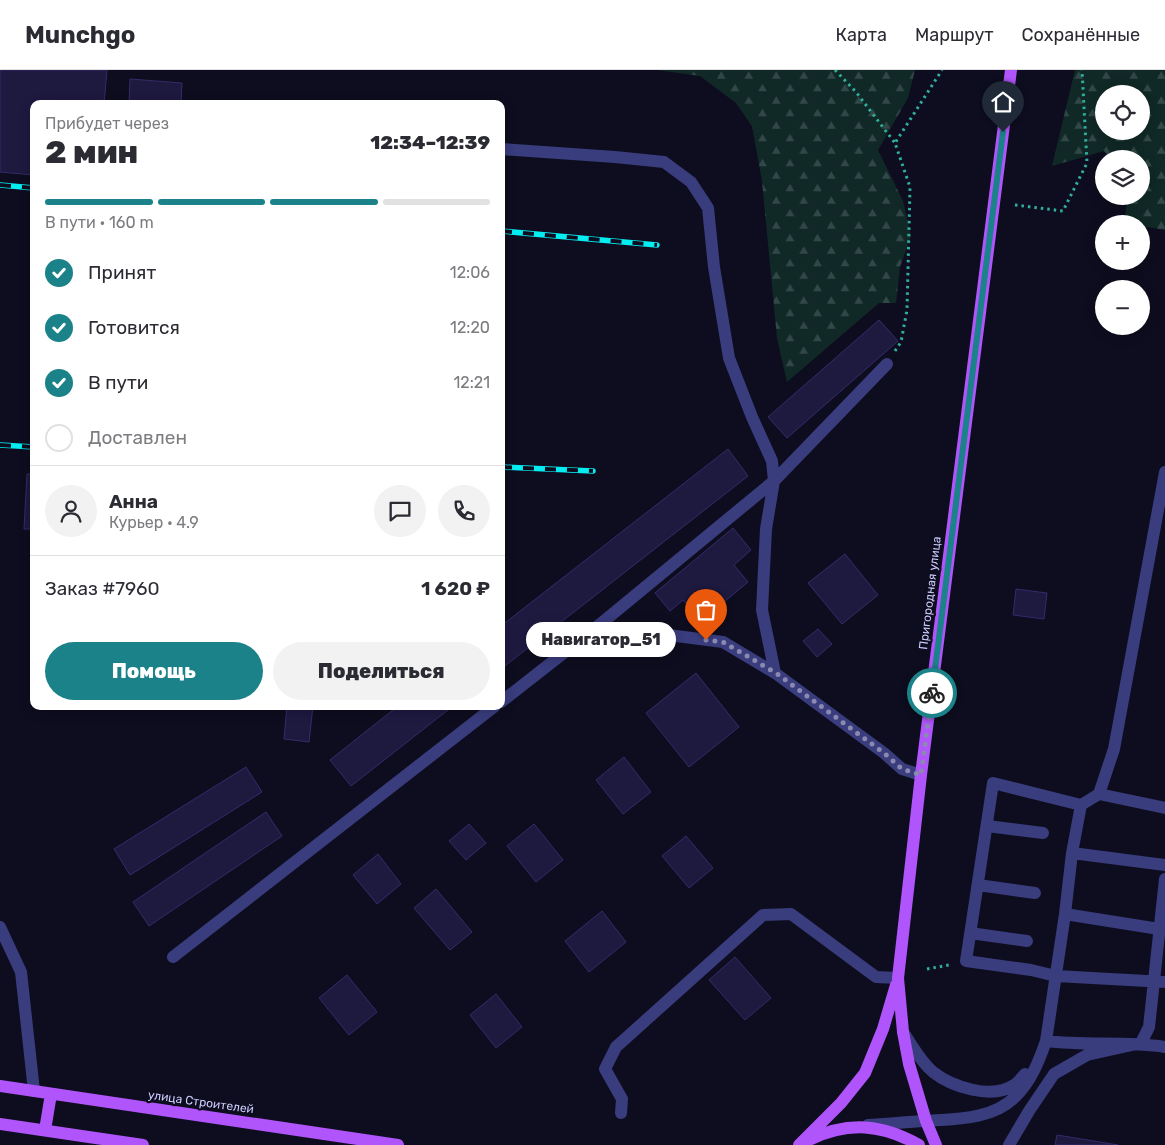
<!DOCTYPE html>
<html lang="ru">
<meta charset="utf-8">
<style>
body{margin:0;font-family:Rubik,sans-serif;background:#f2f2f3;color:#2b2b33;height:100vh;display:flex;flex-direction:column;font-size:19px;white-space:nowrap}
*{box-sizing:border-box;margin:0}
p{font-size:16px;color:#7c7c81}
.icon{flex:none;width:28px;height:28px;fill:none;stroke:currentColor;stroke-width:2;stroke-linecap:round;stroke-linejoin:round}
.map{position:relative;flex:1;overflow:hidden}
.panel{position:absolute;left:30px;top:30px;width:475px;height:610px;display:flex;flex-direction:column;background:#fff;border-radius:10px;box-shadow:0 2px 12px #0003}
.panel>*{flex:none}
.buttons{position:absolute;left:1095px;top:15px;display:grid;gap:10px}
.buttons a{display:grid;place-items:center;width:55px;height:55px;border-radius:50%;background:#fff;box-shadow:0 2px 12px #0003;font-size:25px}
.pin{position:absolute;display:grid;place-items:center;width:42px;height:42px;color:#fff;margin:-51px -21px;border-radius:50% 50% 50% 0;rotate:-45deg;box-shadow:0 0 5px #0007}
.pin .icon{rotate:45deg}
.courier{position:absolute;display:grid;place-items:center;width:50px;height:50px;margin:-25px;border:4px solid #1a8288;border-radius:50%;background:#fff;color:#222;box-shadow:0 1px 6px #0007}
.bubble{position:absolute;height:35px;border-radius:18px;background:#fff;box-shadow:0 2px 12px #0003;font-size:16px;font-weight:800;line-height:35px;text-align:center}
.headline em{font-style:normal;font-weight:800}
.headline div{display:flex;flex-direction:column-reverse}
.headline{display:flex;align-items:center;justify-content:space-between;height:85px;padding:0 15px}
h1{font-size:32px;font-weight:800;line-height:38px}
.bar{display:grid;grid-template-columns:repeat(4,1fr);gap:8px 5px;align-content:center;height:60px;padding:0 15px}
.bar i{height:6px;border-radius:4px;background:#e1e1e2}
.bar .selected{background:#1a8288}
.bar p{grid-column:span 4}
.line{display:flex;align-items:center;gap:12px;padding:0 15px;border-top:1px solid #e1e1e2}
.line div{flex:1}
.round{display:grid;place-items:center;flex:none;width:52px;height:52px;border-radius:26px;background:#f2f2f3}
ol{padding:0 15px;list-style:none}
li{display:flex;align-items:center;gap:15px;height:55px}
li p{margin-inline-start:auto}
li .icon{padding:5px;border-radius:50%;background:#1a8288;color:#fff;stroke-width:4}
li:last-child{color:#7c7c81}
li i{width:28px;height:28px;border:2px solid #e1e1e2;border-radius:50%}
.primary-button{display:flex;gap:10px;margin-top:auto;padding:10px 15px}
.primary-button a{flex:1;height:58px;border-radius:30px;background:#1a8288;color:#fff;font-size:20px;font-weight:800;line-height:58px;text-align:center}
.primary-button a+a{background:#f2f2f3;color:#2b2b33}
header{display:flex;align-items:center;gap:30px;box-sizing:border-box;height:70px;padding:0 25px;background:#fff;border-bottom:1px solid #e1e1e2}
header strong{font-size:24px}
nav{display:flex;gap:28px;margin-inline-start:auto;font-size:18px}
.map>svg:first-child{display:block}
.forest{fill:url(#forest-firs);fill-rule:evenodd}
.building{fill:#1e193f;stroke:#332c6b}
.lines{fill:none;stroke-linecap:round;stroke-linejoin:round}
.path{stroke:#30ae9c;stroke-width:3;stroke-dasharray:2.5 4;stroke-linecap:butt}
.minor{stroke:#393c7d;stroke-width:12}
.major{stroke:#b055fb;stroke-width:12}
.rail-casing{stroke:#05edf1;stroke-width:5.5}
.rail{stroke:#0e0d1f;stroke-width:4;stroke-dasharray:11;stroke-linecap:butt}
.done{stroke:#8a89b0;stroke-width:5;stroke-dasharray:0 9}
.route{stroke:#1a8288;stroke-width:6}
.labels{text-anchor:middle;stroke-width:4.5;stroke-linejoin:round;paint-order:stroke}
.street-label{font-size:12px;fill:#cdccfe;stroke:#0e0d1f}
</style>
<header>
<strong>Munchgo</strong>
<nav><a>Карта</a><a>Маршрут</a><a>Сохранённые</a></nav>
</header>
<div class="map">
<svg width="1165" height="1075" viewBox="0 0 1165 1075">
<defs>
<pattern id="forest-firs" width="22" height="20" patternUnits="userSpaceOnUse" patternTransform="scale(1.25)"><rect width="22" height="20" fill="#102926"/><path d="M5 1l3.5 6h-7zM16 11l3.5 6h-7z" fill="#324747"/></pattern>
</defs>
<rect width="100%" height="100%" fill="#0e0d1f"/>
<path class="forest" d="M657 0H915L908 28 878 80 903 131 911 166 900 197 896 233H879L787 312 777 268 762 111 752 56 736 33 700 6Z
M1075 0H1165V160L1141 156V154L1124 153 1128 126H1141V89H1111L1104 81 1052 96ZM1104 24H1141V61H1104Z"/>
<path class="building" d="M0 0H107L104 34H34V105L0 102Z
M130 9 182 13 181 34H129Z
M879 250 898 271 787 368 768 347Z
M728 379 748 406 501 599V556Z
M27 404H34V459H24Z
M733 458 751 480 734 495 748 512 701 551 683 530 670 541 655 523Z
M845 484 878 525 842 554 808 513Z
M1016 519 1047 523 1044 549 1013 545Z
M818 559 832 574 817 587 803 571Z
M696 603 739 657 689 697 646 643Z
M287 636H313L309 672 284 669Z
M398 636H453L351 716 330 690Z
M624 687 651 722 623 744 596 710Z
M246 697 262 722 130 805 114 779Z
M266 742 282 766 149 856 133 832Z
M469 754 486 773 466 790 449 771Z
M534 754 563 790 536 812 507 776Z
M686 766 713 798 689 818 662 786Z
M378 784 401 814 377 834 353 805Z
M436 819 472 862 450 880 414 838Z
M602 841 626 872 589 902 565 871Z
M735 887 771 928 745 950 709 910Z
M347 905 377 942 349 965 319 928Z
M496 924 522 957 496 978 470 945Z
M1057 1065 1118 1075H1055Z"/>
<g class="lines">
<path class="path" d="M835 0 856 22 895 73
M1015 135 1063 141 1087 93 1082 0
M895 281 901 272 907 240 910 117 895 73 942 0
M927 899 949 895"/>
<path class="minor" d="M501 79 615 87 664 92 691 112 708 138 714 197 729 288 752 347 772 391 774 411 766 459 762 540 775 603
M598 556 774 411 887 294
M501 632 598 556 723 572 775 603 884 683 902 699 921 705
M1099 724 1114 679 1165 402
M1081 735 993 713 966 891 1031 900 1056 906 1165 912
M987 756 1043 763
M1072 783 1165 795
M978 815 1035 823
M1065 844 1159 859
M0 857 21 902 34 1021
M970 863 1027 871
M173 887 495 636
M903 962C912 975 920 991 933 1002 952 1017 992 1030 1014 1015 1018 1013 1021 1008 1025 1004
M1046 971C1086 976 1126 971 1165 977
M621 1043 622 1029 605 999 616 977 763 845 791 844 876 907 898 908
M868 1055C887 1054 906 1052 925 1051 955 1049 992 1050 1015 1027 1031 1012 1039 991 1046 971L1065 844 1072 783 1081 735 1099 724 1165 738
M1009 1075 1029 1041 1054 1004 1087 985 1141 973 1149 957 1165 809"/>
<path class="major" d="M0 1016 398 1075
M0 1054 143 1075
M45 1060 51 1024
M809 1070C848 1051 882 1054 919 1075
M799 1075 841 1033 865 1003 883 959 896 915
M936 1075 926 1051 909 994 903 962 898 908 921 705 1011 0"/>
<defs>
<path id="rail" d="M0 115 34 118
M501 161 657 175
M0 375 34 377
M501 397 593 401"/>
</defs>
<use href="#rail" class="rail-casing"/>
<use href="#rail" class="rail"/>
</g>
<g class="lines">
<path class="done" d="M706 570 723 572 776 603 884 683 902 699 921 705 932 623"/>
<path class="route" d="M932 623 1003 62"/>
</g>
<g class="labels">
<g class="street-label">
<text transform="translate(930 523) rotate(-83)" y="4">Пригородная улица</text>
<text transform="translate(201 1032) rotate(8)" y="4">улица Строителей</text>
</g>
</g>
</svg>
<div class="buttons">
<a><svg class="icon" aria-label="locate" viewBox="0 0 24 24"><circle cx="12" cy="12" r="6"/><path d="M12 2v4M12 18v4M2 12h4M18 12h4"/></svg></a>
<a><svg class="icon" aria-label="layers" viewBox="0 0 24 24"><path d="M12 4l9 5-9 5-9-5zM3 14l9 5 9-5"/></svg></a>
<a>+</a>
<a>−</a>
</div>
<div class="pin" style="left:706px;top:570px;background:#ea580c"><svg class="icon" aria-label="bag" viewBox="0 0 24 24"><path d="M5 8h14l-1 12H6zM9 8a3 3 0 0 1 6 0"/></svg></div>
<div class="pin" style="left:1003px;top:62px;background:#1f2937"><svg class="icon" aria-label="home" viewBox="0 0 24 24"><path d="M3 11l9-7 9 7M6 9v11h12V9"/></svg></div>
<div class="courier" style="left:932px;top:623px"><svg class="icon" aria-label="bike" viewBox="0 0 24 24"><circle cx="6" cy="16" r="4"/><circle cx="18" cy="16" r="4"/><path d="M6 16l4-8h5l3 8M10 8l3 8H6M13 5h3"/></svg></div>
<div class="bubble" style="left:526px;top:552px;width:150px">Навигатор_51</div>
<section class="panel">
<div class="headline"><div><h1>2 мин</h1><p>Прибудет через</p></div><em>12:34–12:39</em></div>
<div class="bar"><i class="selected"></i><i class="selected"></i><i class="selected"></i><i></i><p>В пути · 160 m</p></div>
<ol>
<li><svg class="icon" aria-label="check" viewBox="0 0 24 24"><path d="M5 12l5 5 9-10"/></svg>Принят<p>12:06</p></li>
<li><svg class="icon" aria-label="check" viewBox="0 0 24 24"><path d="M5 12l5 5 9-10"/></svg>Готовится<p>12:20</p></li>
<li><svg class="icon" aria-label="check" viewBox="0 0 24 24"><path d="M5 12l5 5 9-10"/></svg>В пути<p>12:21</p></li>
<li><i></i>Доставлен</li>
</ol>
<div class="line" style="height:90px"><a class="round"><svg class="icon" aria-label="person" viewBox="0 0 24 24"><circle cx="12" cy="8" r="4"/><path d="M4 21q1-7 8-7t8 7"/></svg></a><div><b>Анна</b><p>Курьер · 4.9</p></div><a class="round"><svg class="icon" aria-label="chat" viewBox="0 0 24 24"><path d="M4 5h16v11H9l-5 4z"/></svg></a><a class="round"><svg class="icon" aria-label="phone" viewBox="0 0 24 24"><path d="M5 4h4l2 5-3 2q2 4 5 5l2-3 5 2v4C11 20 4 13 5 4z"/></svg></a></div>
<div class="line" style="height:65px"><div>Заказ #7960</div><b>1 620 ₽</b></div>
<div class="primary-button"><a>Помощь</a><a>Поделиться</a></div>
</section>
</div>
